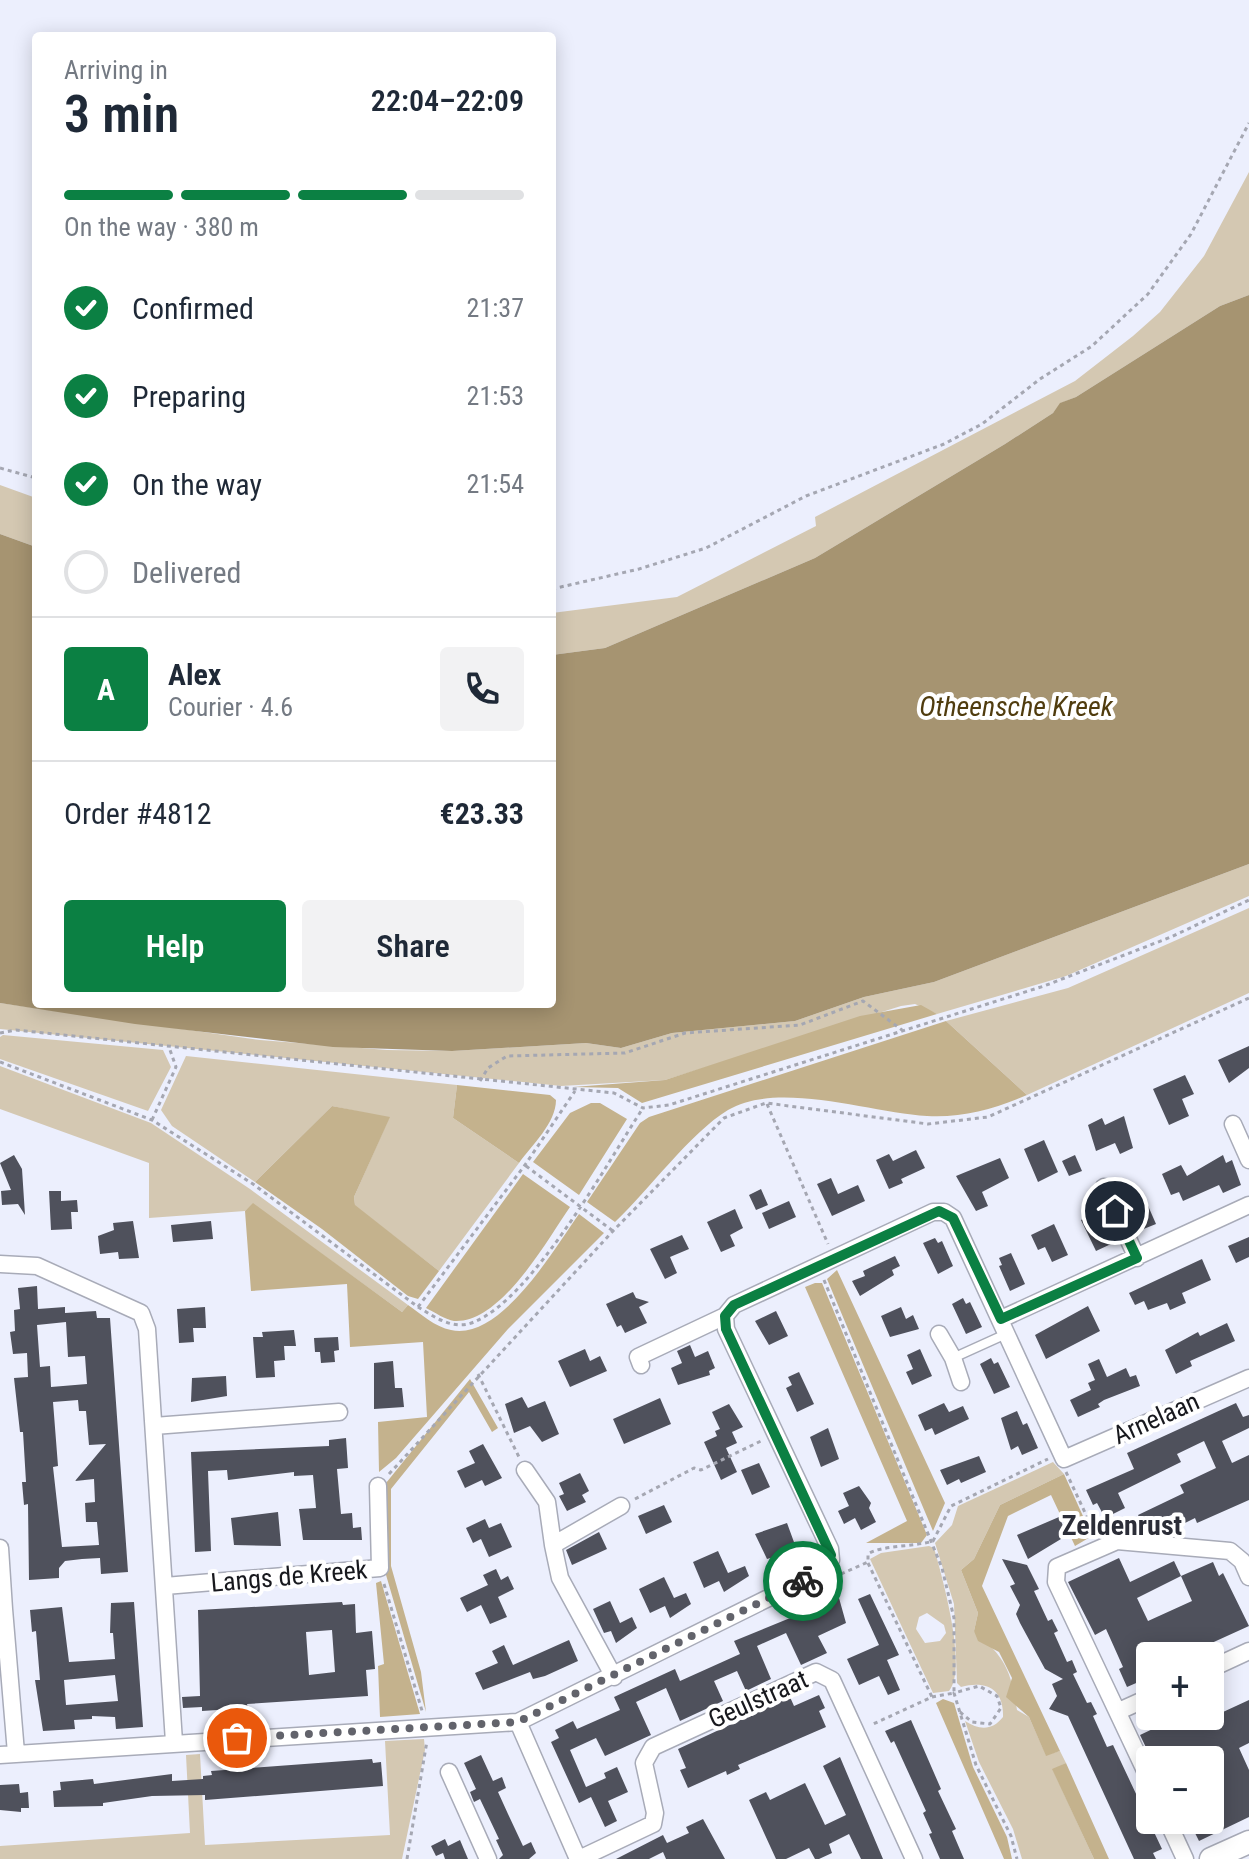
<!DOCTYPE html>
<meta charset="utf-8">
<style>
body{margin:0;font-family:"Roboto Condensed",sans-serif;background:#f2f2f3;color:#1f2937;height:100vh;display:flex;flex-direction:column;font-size:30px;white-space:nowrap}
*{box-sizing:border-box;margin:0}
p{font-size:26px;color:#747a83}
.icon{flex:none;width:44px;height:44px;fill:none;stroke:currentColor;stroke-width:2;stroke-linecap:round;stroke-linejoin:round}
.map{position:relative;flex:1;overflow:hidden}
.side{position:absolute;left:32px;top:32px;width:524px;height:976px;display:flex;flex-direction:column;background:#fff;border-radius:8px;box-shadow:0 4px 20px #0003}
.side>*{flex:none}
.fabs{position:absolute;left:1136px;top:1642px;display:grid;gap:16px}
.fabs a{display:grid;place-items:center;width:88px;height:88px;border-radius:8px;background:#fff;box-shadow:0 4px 20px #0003;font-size:40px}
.pin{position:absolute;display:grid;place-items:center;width:68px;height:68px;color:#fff;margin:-34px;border:4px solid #fff;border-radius:50%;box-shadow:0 2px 8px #0007}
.courier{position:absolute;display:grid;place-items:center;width:80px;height:80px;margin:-40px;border:6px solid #0b8043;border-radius:50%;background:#fff;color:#222;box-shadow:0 2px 10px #0007}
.summary em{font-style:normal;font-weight:600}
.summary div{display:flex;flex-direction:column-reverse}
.summary{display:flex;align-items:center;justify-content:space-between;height:136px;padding:0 32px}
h1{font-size:52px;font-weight:600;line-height:60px}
.bar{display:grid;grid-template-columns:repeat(4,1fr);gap:12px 8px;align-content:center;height:96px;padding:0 32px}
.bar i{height:10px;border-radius:6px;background:#e0e1e3}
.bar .selected{background:#0b8043}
.bar p{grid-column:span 4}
.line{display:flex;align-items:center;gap:20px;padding:0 32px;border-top:2px solid #e0e1e3}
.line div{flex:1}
.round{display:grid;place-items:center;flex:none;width:84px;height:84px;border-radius:8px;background:#f2f2f3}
ol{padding:0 32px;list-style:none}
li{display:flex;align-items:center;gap:24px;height:88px}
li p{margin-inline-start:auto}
li .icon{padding:8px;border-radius:50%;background:#0b8043;color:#fff;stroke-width:4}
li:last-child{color:#747a83}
li i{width:44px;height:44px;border:4px solid #e0e1e3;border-radius:50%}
.button{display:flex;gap:16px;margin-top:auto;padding:16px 32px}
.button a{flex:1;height:92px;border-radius:8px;background:#0b8043;color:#fff;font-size:32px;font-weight:600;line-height:92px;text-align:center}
.button a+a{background:#f2f2f3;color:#1f2937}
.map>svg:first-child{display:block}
.green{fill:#d4c8b2;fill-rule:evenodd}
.forest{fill:#c4b28d}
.water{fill:#a69471}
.building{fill:#4f515c;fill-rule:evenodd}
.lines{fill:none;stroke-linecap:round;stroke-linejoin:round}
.lane-casing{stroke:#a8abb8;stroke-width:11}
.street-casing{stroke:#a8abb8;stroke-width:19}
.secondary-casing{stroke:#a8abb8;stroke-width:25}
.path{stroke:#a5a7b2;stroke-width:3;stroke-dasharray:4 4;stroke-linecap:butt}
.lane{stroke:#fff;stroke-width:8}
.street{stroke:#fff;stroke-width:16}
.secondary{stroke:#fff;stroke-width:22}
.done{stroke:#62636b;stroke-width:8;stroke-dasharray:0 14.4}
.route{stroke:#0b8043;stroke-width:10}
.labels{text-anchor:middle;stroke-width:8;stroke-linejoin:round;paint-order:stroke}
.street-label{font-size:26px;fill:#17181d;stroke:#fff}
.water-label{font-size:28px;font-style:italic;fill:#503c0e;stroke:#fff}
.neighbourhood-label{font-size:28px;font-weight:bold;fill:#2b2d37;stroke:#fff}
</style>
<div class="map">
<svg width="1249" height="1859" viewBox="0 0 1249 1859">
<rect width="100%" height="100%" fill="#eceffd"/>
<path class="green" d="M1249 172V295L1220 306 1076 397 1061 403 1053 413 1005 444 815 558 605 648 552 655V613L677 597 816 526 815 517 1075 381 1133 336 1160 312 1204 256Z
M0 485 36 498V547L0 534Z
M1249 864V896L1066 976 937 1014 915 1004 901 1006 665 1080 561 1086 0 1029V1003L260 1040 387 1050 452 1051 586 1043 621 1048 672 1033 795 1021 864 997 934 982Z
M1249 908V993L1027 1095 946 1021 1068 988Z
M3 1035 163 1050 171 1067 148 1111 0 1059V1037Z
M186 1056 457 1085 453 1118 519 1163 439 1271 355 1206 354 1197 389 1118 332 1106 255 1182 172 1126 161 1110Z
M0 1066 151 1123 250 1189 408 1305 402 1312 253 1204 245 1211 149 1218V1163L0 1109Z
M1053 1462 1064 1474 1000 1505 974 1559 961 1570 978 1613 974 1631C1005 1657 1011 1670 1017 1710L1029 1717 1046 1755 1060 1751 1066 1763 1053 1770 1094 1859H1022L1013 1829 979 1762 965 1721C979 1730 992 1731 1003 1717 1004 1689 986 1680 961 1687L957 1683 954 1604 935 1543 952 1525 958 1506Z
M929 1546 934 1548C942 1576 968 1668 949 1691L933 1693 870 1559 881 1553ZM927 1613 944 1625 946 1633 940 1641 925 1643 916 1629 919 1617Z
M424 1739 425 1750 402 1859H0V1846L190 1833 186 1755 200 1754 205 1845 390 1835 385 1741Z"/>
<path class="forest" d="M921 1005 937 1014 642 1103 618 1088 573 1087 665 1080 860 1016Z
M946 1021 1027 1095C995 1109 962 1118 927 1116 871 1113 778 1080 728 1110 690 1133 649 1190 615 1222L587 1202 640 1123 649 1117Z
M457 1085 550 1095 556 1100C556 1123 532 1145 519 1163L453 1118Z
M591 1103H600L627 1119 579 1195 533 1162 570 1113Z
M332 1106 390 1117 354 1197 355 1205 439 1271 418 1299 408 1296 322 1229 255 1182Z
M523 1174 570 1207C547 1240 501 1324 454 1321 446 1320 434 1312 426 1308Z
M253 1203 402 1312 408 1305C421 1314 435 1327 451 1330 501 1341 554 1249 579 1214L604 1233 508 1329 396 1458 379 1472 378 1422 427 1417 423 1342 350 1347 347 1284 251 1291 245 1211Z
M837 1270 945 1503 933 1531 827 1279Z
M815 1283H822L927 1535 921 1543H866L907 1521 805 1287Z
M470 1379 498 1428 492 1432 469 1392 391 1489V1566L421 1672 426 1712 384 1568 382 1488Z
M1064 1474 1092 1536 1075 1546 1051 1495 1008 1516 982 1586 1060 1751 1046 1756 1029 1717 1006 1697 1012 1678 999 1652 978 1641 974 1631 978 1613 961 1570 974 1559 1000 1505Z
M381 1581 420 1714 380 1717 378 1666 384 1664 376 1583Z
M943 1699 954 1703 973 1767 1007 1837 1012 1859H1004L936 1703Z
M1066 1763 1109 1859H1094L1052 1769Z"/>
<path class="water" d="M1249 295V864L934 982 864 997 795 1021 672 1033 621 1048 586 1043 452 1051 333 1047 135 1024 0 1003V534L36 547V1004H552V655L605 648 815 558 1005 444 1053 413 1060 403 1076 397 1220 306Z"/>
<path class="building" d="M1249 1046V1068L1229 1083 1218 1060Z
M1185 1075 1194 1094 1182 1099 1189 1116 1169 1125 1153 1089Z
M1124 1116 1133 1148 1120 1154 1115 1143 1096 1151 1088 1125 1102 1118 1105 1125Z
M1044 1140 1058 1172 1038 1182 1024 1149Z
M916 1150 925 1168 901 1179 903 1183 889 1189 876 1160 889 1154 893 1161Z
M14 1155 22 1169 25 1215 18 1204 2 1205 1 1191 11 1190 0 1163Z
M1075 1155 1082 1171 1069 1176 1062 1161Z
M1223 1155 1226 1163 1232 1160 1241 1185 1223 1193 1219 1185 1183 1201 1179 1192 1171 1195 1162 1174 1181 1165 1187 1176Z
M1000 1158 1009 1178 982 1192 988 1206 976 1211 956 1176Z
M831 1178 838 1194 858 1185 865 1201 832 1216 817 1184Z
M761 1189 768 1205 756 1210 749 1195Z
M49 1191H61V1201L77 1200 78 1212H71L72 1229 51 1230Z
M1142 1192 1156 1224 1141 1230 1130 1205 1133 1203 1131 1197Z
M789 1201 796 1217 769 1229 762 1213Z
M735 1209 743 1228 730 1235 735 1246 721 1252 707 1222Z
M1093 1214 1096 1221 1100 1219 1111 1244 1096 1251 1081 1220Z
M133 1221 139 1258 119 1259 118 1252 100 1254 98 1236 114 1230 113 1223Z
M211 1221 213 1239 173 1242 171 1225Z
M1054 1224 1068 1255 1052 1262 1045 1247 1038 1250 1031 1235Z
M682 1235 689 1249 670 1257 677 1273 665 1279 650 1249Z
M1249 1237V1257L1236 1263 1228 1246Z
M935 1238 938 1243 942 1241 953 1266 938 1274 923 1243Z
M1011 1253 1025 1284 1010 1291 999 1266 1002 1265 999 1258Z
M895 1256 900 1266 892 1270 894 1275 860 1296 852 1281 865 1276 863 1271Z
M1202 1259 1211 1280 1182 1293 1186 1303 1170 1310 1167 1303 1148 1310 1144 1301 1135 1305 1129 1293Z
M37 1286 38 1309 65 1307V1313L96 1311 97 1318H110L128 1572 101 1574 100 1558 82 1559 65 1561 59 1568V1578L29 1580 28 1504 24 1505 22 1482H26L23 1432H20L14 1378 28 1377 27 1353 13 1354 10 1332 15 1331 14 1310 20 1309 18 1288ZM66 1322 68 1357 85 1356 87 1384 51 1387 50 1366 40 1367 37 1325ZM78 1400 79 1411H86L89 1445 106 1444 75 1481 94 1479 95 1502 85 1503 86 1522H97L99 1545 62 1547 53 1467 58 1466 53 1402Z
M633 1292 636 1298 649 1302 639 1307 647 1323 625 1333 621 1325 617 1327 606 1304Z
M963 1298 966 1304 970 1302 982 1327 966 1334 952 1304Z
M1088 1306 1100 1331 1046 1359 1035 1335Z
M205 1307 206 1328H193L194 1342 179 1343 177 1309Z
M901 1307 906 1319 913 1315 919 1329 890 1337 881 1316Z
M776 1311 788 1336 769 1345 755 1321Z
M1227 1323 1235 1341 1190 1361 1192 1366 1176 1374 1165 1350 1198 1332 1200 1336Z
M294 1330 296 1346H284L285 1360 274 1361 275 1377 256 1378 253 1337H263L262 1332Z
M338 1337 339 1350 334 1351 335 1362 321 1363 320 1352H315L314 1338Z
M690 1345 695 1357 708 1351 715 1368 709 1371 710 1375 678 1385 671 1368 682 1363 677 1351Z
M585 1349 590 1361 600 1356 607 1371 570 1387 558 1361Z
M920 1349 932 1376 912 1385 906 1372 913 1369 907 1355Z
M991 1358 994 1364 998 1362 1010 1387 994 1394 980 1364Z
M1099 1359 1107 1377 1126 1368 1130 1377 1136 1375 1140 1386 1104 1400 1098 1404 1100 1407 1078 1417 1070 1400 1091 1390 1088 1383 1095 1380 1088 1364Z
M393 1361 395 1388H402L404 1407 374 1409V1363Z
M799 1372 814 1404 797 1412 786 1388 792 1385 788 1377Z
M226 1376 227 1396 191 1402 192 1378Z
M522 1397 528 1408 545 1401 559 1434 542 1442 530 1426 514 1433 505 1404Z
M660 1398 671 1424 624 1444 613 1419Z
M944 1403 949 1412 963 1406 969 1419 935 1435 932 1428 925 1431 918 1415Z
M1236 1403 1243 1417 1249 1415V1428L1222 1441 1232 1463 1249 1455V1500L1197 1523 1195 1518 1181 1525 1176 1513 1144 1527 1138 1515 1184 1493 1180 1485 1216 1468 1204 1441 1177 1454 1181 1462 1118 1493 1125 1508 1105 1518 1097 1503 1093 1505 1086 1490 1134 1469 1127 1453Z
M729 1404 743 1427 732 1432 737 1443 726 1448 737 1472 721 1480 704 1442 717 1436 715 1431 720 1429 712 1412Z
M1017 1411 1023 1425 1027 1423 1038 1448 1022 1455 1018 1446 1011 1450 1001 1418Z
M828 1428 839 1459 821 1467 810 1437Z
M346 1438 348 1468 337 1469 341 1514 352 1513 353 1528 361 1527 362 1540H303L299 1509 316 1508 313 1475 294 1476V1472L228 1480 227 1470 208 1471 211 1551 195 1552 191 1452 329 1446V1440Z
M483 1444 502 1478 485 1486 482 1480 465 1488 457 1471 475 1463 469 1451Z
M979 1456 986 1472 961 1483 959 1479 947 1485 940 1470Z
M759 1463 770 1487 752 1495 741 1470Z
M580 1473 589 1491 582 1495 586 1502 567 1511 559 1496 564 1494 559 1483Z
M859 1486 871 1503 869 1508 876 1522 861 1530 855 1518 844 1524 838 1511 849 1506 843 1493Z
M664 1505 672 1522 646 1534 638 1516Z
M278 1512 281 1546 234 1545 231 1518Z
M1059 1517 1066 1532 1060 1535 1061 1539 1028 1559 1017 1535Z
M485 1519 489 1528 501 1523 512 1547 489 1557 481 1539 473 1543 466 1528Z
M787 1523 798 1553 777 1563 774 1557 767 1559 755 1534Z
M599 1532 607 1549 572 1565 566 1550Z
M718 1551 728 1573 745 1566 749 1576 724 1592 719 1581 704 1588 693 1562Z
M1119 1558 1130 1582 1174 1561 1181 1576 1137 1598 1148 1621 1192 1601 1181 1576 1213 1562 1219 1576 1223 1573 1249 1626 1205 1646 1207 1651 1196 1656H1150V1677L1127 1687 1119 1669 1123 1667 1106 1629 1095 1635 1068 1582Z
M1002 1559 1027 1565 1039 1589 1034 1591 1048 1621 1052 1619 1058 1631 1054 1633 1067 1662 1072 1660 1077 1672 1073 1674 1087 1703 1091 1702 1097 1714 1093 1716 1107 1747 1113 1745 1162 1849 1153 1853 1156 1859H1134L1068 1716 1049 1709 1057 1696 1052 1684 1063 1679 1045 1669 1020 1623 1016 1614 1020 1605 1010 1586 1015 1584Z
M496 1569 501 1580 508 1576 514 1589 498 1597 507 1617 490 1624 481 1605 467 1612 460 1598 488 1585 483 1575Z
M664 1577 674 1598 686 1593 691 1604 670 1618 665 1606 650 1613 639 1589Z
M870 1594 899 1655 887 1660 900 1690 888 1695 879 1676 859 1685 847 1659 879 1645 858 1599Z
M839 1598 846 1623 818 1636 827 1653 801 1665 786 1633 757 1646 771 1679 746 1691 737 1671 714 1681 723 1701 680 1721 666 1688 636 1702 651 1735 605 1756 596 1738 570 1750 586 1787 606 1778 604 1773 617 1767 628 1792 608 1801 617 1821 605 1827 591 1797 579 1803 551 1742 559 1738 555 1730 573 1721 577 1729 620 1710 614 1697 675 1669 680 1681 740 1654 734 1641Z
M610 1601 620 1623 632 1617 637 1628 616 1643 611 1631 604 1633 593 1609Z
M134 1602 143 1727 116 1729 115 1717 92 1716V1719L74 1720 75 1729 43 1731 35 1680H40L36 1631 32 1632 30 1610 62 1607 69 1662 115 1659 113 1633H110L111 1603ZM115 1675 118 1701 66 1705 64 1680Z
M342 1602 343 1605 355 1604 356 1633 372 1631 375 1669 366 1670 368 1696 247 1704 248 1708 202 1711V1707L183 1708 182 1697 200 1696 198 1610ZM332 1630 335 1672 309 1675 306 1632Z
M569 1640 578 1661 545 1676 533 1679 530 1672 483 1690 475 1673 498 1663 492 1651 504 1645 513 1665Z
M1210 1686 1223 1712 1249 1700V1743L1239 1748 1249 1770V1817L1199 1841 1190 1823 1210 1820V1814L1222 1809 1210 1784V1760H1152L1140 1735 1180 1716H1210Z
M819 1695 825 1708 819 1711 826 1727 738 1765 740 1769 727 1775 726 1771 688 1788 680 1770 686 1768 678 1749 790 1697 794 1706Z
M911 1720 941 1789 938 1791 956 1829 952 1831 964 1859H940L929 1834 932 1833 923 1813 926 1811 894 1741 891 1743 885 1731Z
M481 1755 493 1781 502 1777 506 1788 498 1792 508 1814 523 1846 531 1842 536 1853 529 1859H499L503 1855 496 1840 499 1839 480 1799 474 1802 470 1792 476 1789 464 1763Z
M840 1757 883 1859H861L849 1834 829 1844 832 1853 819 1859H815L809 1848 786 1859H776L749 1800 766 1792 770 1800 805 1783 825 1825 846 1815 823 1766Z
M372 1759 373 1763 381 1762 383 1786 205 1800V1795L152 1796 103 1803V1806L54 1807 53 1791 61 1790 60 1782 93 1779 94 1784 172 1774V1781L203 1779V1776L212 1775 211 1771Z
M19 1784 20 1793 28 1792 29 1808H21V1812L0 1810V1785Z
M703 1819 725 1859H666L663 1852 649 1859H616L663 1835 667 1843 689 1833 686 1827Z
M445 1839 448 1846 460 1840 468 1859H445L443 1853 436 1856 431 1846Z"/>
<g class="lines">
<defs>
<path id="lane" d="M953 1358 1006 1334"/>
<path id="street" d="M1233 1124 1249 1160
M1104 1187 1137 1258
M0 1264 37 1266 141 1313 147 1329 174 1742
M1001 1319 1249 1205
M939 1334 953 1358 961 1382
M641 1365 638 1357 725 1316
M154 1426 339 1412
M525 1470 547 1502 553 1545 621 1506
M553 1545 560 1578 614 1677
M0 1548 4 1609H0
M165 1586 380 1568 378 1486
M4 1609 16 1753
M1210 1669 1249 1651
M1119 1711 1150 1697
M518 1722 578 1859
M0 1755 518 1722 825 1570 831 1560 830 1549 726 1329 725 1316 734 1305 933 1212H944L953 1218 1064 1459 1249 1378
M449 1772 488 1859
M1150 1781 1056 1582 1057 1567 1117 1541 1230 1551 1242 1561 1249 1577
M1167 1820 1185 1859
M579 1859 653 1824 655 1813 644 1763 653 1747 816 1672 832 1680 914 1859"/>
<path id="secondary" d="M1211 1859 1249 1842"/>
</defs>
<use href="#lane" class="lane-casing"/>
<use href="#street" class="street-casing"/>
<use href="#secondary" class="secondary-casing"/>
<path class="path" d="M0 468 36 478
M552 589 639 569 706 548 806 496 944 444 982 424 1040 379 1092 346 1148 294 1191 234 1249 123
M0 1033 16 1030 614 1093 643 1108 669 1105 1044 986 1171 937 1249 900
M0 1062 152 1120 253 1184 418 1307C435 1317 453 1331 474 1322 533 1298 607 1163 643 1108
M480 1081 488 1068 507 1056 625 1053 685 1033 800 1025 863 1001 902 1030
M767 1104 828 1244
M152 1120 176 1067 169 1047
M526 1166 613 1231
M824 1280 942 1568 954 1618V1693L932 1697 871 1725
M418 1307 525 1165 575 1091
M478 1374 519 1457
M1066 1472 1095 1534
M389 1474 613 1231 724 1118 766 1103 928 1124 988 1117 1249 998
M635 1499 694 1468 701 1470 761 1441
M868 1563 932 1697
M841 1574 868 1562V1554C881 1545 914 1547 933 1541L951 1506 1048 1459
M384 1584 423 1714
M960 1712 972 1722 990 1724 1001 1708 997 1696 979 1686 954 1693 976 1765 1011 1836 1017 1859
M407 1859 427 1741"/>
<use href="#lane" class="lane"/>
<use href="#street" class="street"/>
<use href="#secondary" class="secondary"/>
</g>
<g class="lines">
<path class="done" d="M237 1738 518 1722 803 1581"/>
<path class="route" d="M803 1581 825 1570 831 1555 726 1329 725 1316 734 1305 939 1211 953 1218 1001 1319 1137 1258 1115 1211"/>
</g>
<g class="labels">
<g class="street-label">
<text transform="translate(1156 1418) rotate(-24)" y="9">Arnelaan</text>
<text transform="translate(289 1576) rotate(-5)" y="9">Langs de Kreek</text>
<text transform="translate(758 1699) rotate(-24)" y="9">Geulstraat</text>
</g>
<g class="water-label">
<text x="1016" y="716">Otheensche Kreek</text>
</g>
<g class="neighbourhood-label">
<text x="1122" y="1535">Zeldenrust</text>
</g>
</g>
</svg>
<div class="fabs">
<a>+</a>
<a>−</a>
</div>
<div class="pin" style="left:237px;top:1738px;background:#ea580c"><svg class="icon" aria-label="bag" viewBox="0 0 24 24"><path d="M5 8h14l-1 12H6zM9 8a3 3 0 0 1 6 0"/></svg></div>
<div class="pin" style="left:1115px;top:1211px;background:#1f2937"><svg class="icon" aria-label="home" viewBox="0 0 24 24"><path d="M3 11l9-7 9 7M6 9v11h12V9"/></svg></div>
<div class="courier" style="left:803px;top:1581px"><svg class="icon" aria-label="bike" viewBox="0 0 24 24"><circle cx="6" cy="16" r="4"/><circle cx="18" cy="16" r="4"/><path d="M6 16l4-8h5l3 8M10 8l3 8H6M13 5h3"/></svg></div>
<section class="side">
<div class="summary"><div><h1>3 min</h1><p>Arriving in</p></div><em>22:04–22:09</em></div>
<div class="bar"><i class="selected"></i><i class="selected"></i><i class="selected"></i><i></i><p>On the way · 380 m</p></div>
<ol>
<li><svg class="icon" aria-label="check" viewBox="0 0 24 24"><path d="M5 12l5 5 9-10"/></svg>Confirmed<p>21:37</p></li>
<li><svg class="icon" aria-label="check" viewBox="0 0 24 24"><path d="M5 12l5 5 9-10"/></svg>Preparing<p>21:53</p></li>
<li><svg class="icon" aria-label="check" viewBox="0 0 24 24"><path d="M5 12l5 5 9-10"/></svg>On the way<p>21:54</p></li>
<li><i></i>Delivered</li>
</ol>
<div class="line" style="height:144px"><b class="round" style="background:#0b8043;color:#fff">A</b><div><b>Alex</b><p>Courier · 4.6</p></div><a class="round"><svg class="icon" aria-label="phone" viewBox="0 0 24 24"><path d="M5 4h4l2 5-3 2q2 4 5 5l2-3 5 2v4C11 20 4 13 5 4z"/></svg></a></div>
<div class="line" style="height:104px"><div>Order #4812</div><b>€23.33</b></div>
<div class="button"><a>Help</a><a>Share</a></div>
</section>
</div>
